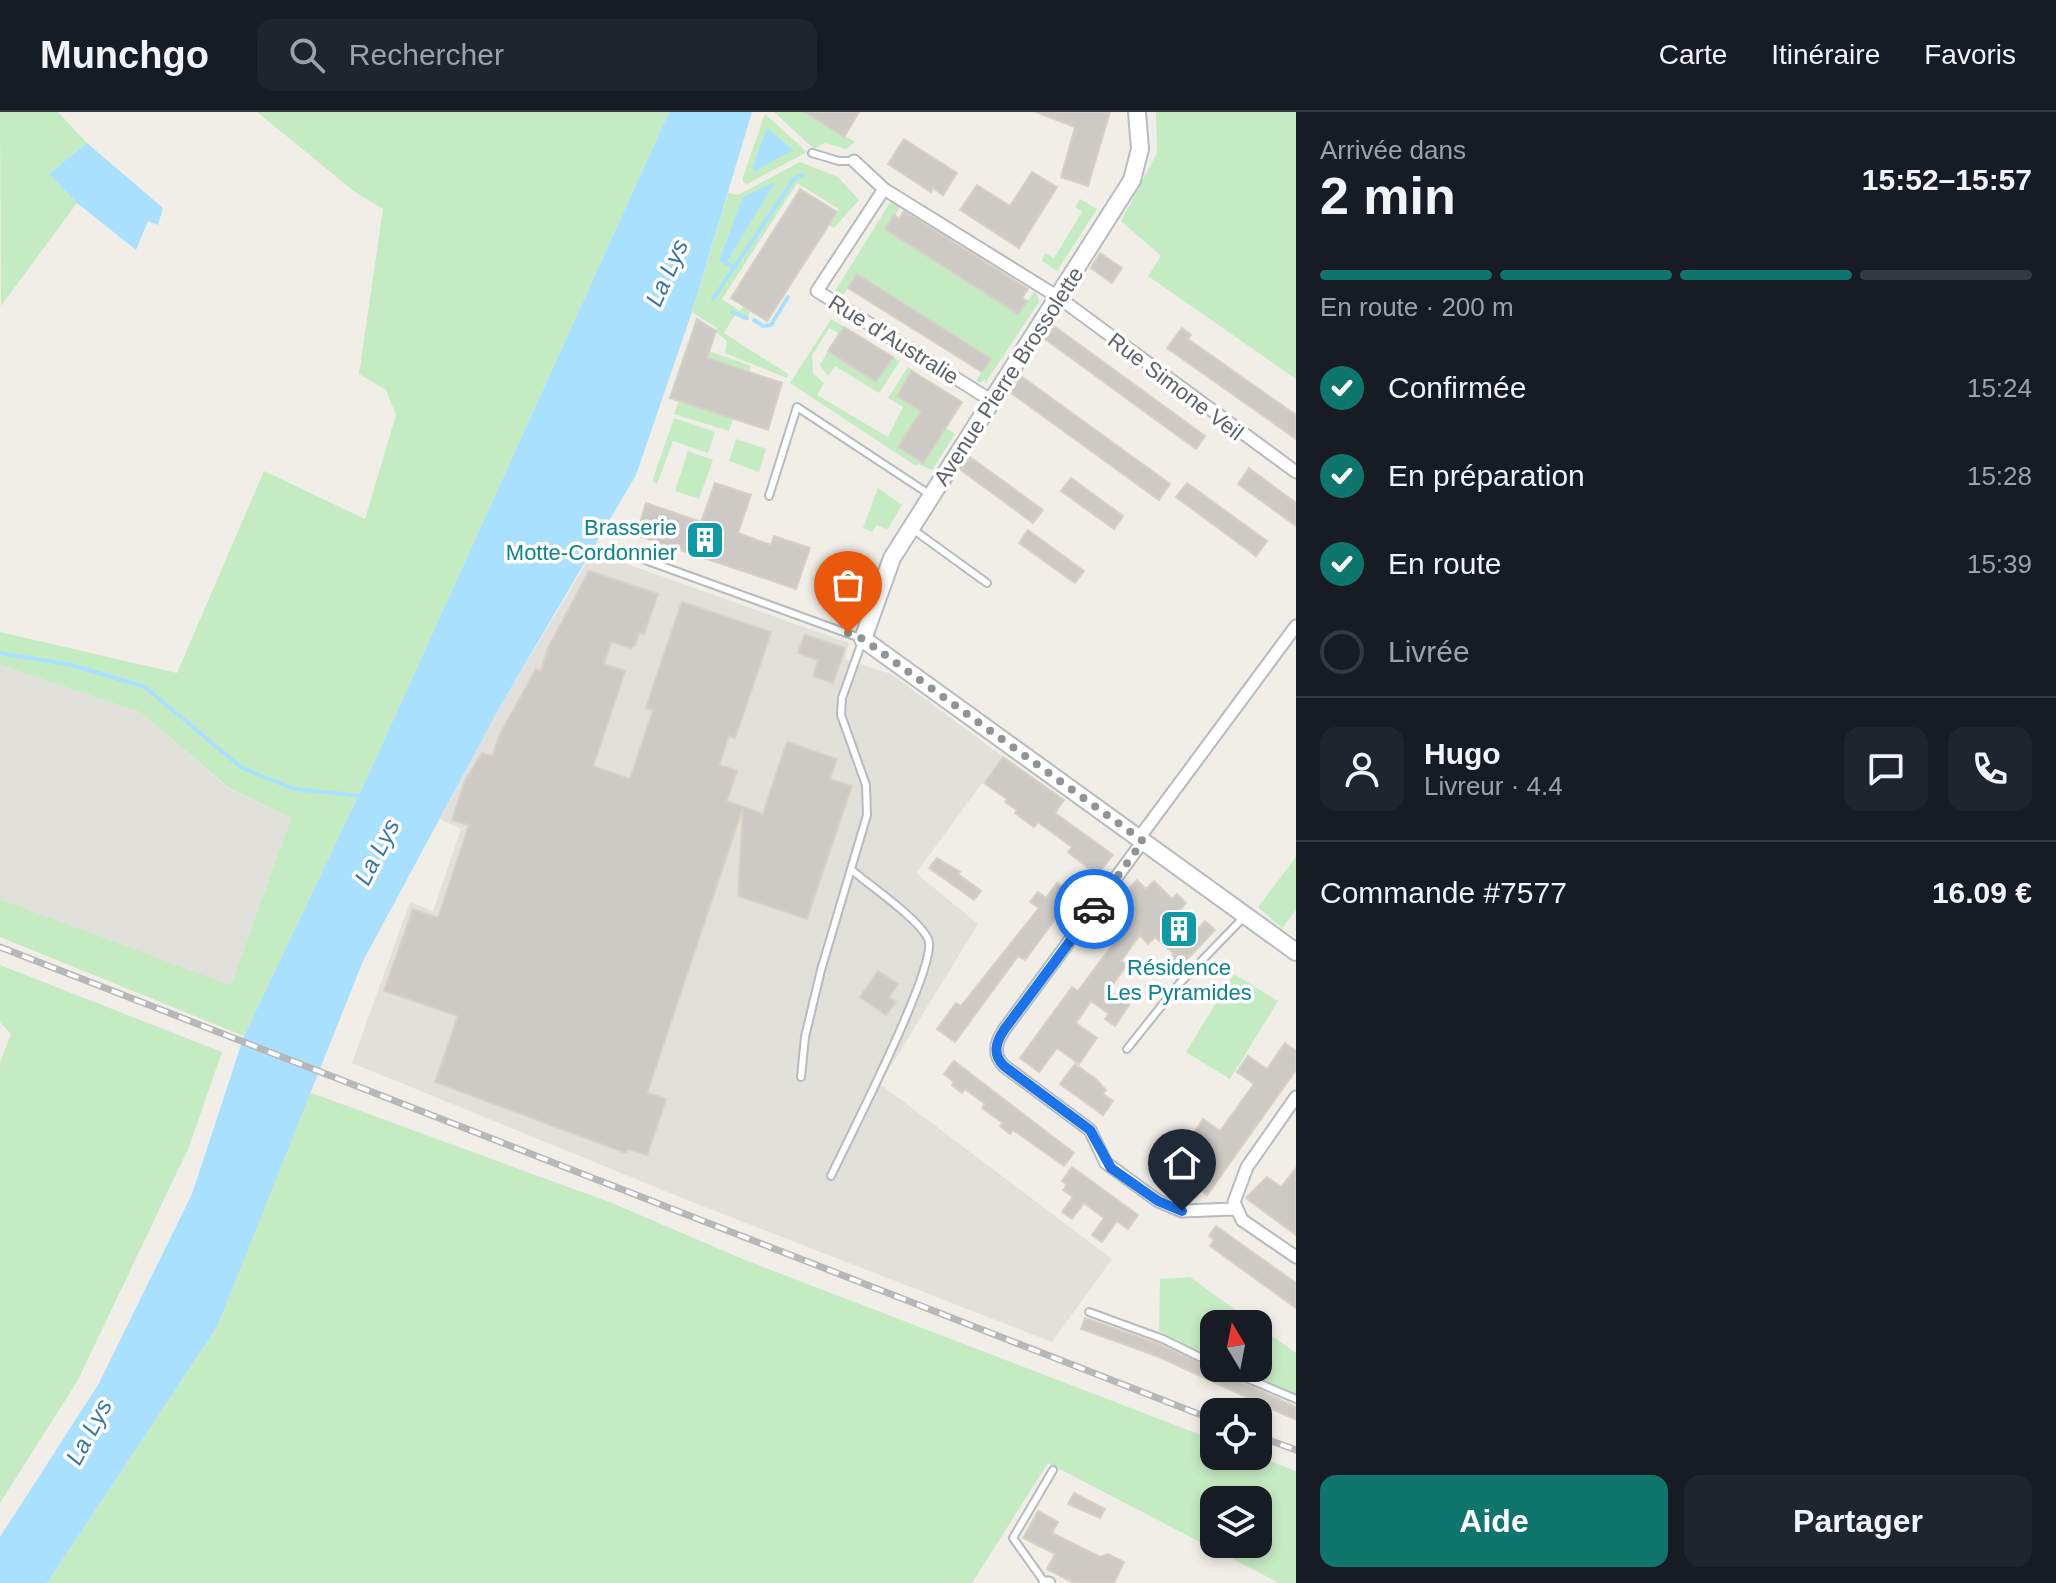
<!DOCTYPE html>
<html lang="fr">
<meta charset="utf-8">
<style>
body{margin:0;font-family:Helvetica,sans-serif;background:#20242c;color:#f1f3f6;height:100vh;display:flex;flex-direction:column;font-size:30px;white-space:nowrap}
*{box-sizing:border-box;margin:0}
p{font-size:26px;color:#9ea1a6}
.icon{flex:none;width:44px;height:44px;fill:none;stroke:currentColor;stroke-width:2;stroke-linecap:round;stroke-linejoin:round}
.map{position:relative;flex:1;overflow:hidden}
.side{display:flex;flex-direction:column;background:#171b24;width:760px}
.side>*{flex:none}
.needle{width:52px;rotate:350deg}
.controls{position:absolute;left:1200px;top:1198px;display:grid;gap:16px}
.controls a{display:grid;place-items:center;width:72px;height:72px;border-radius:16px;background:#171b24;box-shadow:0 4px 12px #0003;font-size:40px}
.pin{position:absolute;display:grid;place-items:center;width:68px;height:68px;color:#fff;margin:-82px -34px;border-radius:50% 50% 50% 0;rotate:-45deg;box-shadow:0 0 8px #0007}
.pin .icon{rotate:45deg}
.courier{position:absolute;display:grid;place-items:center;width:80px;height:80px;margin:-40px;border:6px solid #1a73e8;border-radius:50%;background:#fff;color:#222;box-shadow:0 2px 10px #0007}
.overview em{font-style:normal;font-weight:700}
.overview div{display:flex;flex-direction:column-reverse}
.overview{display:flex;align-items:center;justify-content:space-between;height:136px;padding:0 24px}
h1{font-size:52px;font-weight:700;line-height:60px}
.bar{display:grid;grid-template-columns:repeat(4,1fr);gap:12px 8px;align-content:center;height:96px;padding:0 24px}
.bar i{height:10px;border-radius:6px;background:#363941}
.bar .selected{background:#0f766e}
.bar p{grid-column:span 4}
.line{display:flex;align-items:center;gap:20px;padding:0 24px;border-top:2px solid #363941}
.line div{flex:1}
.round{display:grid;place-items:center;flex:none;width:84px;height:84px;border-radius:16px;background:#20242c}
ol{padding:0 24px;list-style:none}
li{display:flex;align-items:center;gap:24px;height:88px}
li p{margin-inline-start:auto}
li .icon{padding:8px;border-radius:50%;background:#0f766e;color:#fff;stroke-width:4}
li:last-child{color:#9ea1a6}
li i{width:44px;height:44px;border:4px solid #363941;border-radius:50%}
.cta{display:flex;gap:16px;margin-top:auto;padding:16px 24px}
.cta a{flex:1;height:92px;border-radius:16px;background:#0f766e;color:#fff;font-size:32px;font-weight:700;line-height:92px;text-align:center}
.cta a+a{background:#20242c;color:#f1f3f6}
header{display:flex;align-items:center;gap:48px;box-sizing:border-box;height:112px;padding:0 40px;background:#171b24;border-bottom:2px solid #363941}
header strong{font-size:38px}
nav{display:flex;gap:44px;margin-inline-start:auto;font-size:28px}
.search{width:560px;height:72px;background:#20242c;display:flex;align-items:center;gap:20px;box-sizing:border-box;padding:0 28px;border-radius:16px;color:#9ea1a6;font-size:30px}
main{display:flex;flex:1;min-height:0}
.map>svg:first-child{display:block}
.industrial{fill:#e2e0db}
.green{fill:#c5ebc2;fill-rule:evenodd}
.water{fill:#a9e0ff}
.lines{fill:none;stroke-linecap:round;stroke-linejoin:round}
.stream{stroke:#a9e0ff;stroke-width:4}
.building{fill:#cdc9c4;stroke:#d7d0c4;stroke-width:2}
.lane-casing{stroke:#b7babe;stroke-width:10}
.street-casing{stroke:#b7babe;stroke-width:15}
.secondary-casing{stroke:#b8bcc1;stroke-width:20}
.lane{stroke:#fff;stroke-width:6}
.street{stroke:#fff;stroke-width:11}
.secondary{stroke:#fff;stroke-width:16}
.rail-casing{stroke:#b6b7b8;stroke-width:7}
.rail{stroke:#fff;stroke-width:4;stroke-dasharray:12;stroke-linecap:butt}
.done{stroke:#919494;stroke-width:8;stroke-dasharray:0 14.4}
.route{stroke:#1a73e8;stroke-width:10}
.labels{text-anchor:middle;stroke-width:7;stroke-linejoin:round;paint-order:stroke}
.street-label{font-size:22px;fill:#5e6368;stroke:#fff}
.culture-label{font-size:22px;fill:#0d838f;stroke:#fff;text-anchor:end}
.water-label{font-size:24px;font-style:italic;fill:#3776a9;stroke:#fff}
</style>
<header>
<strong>Munchgo</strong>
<div class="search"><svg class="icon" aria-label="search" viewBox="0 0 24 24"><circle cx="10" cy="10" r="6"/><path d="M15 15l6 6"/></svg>Rechercher</div>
<nav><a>Carte</a><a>Itinéraire</a><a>Favoris</a></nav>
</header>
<main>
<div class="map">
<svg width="1296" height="1471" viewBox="0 0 1296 1471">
<rect width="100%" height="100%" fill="#f1eee7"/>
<path class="industrial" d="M593 440 849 531 845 547 891 562 1002 644 916 761 978 812 880 972 1112 1147 1052 1230 692 1090 352 951 410 790 433 799 461 717 440 707 501 593Z
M0 553 140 600 228 676 291 706 231 873 0 787Z"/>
<path class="green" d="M0 0H58L87 31 49 62 77 91 1 194Z
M257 0H669L371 657 244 924 0 825V787L231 873 291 706 229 676 140 600 0 553V520L177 561 264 359 365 407 396 303 386 278 359 262 383 97 355 80Z
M774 0H805L855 30 846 37 824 31 814 37Z
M1156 0H1296V267L1148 164 1161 144 1121 109 1157 41Z
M765 2 807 40 747 72 743 70V65Z
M800 50 838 65 859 88 834 116 828 113 839 97 797 71 722 187 740 199 744 194 751 199 745 209 735 203 724 221 788 262 787 266 725 241 727 229 716 220 717 216 692 200 728 81 738 83Z
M1080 87 1097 97 1057 159 1042 149 1045 141 1054 146 1082 100 1075 95Z
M891 89 900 95 886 118 1018 202 1034 180 1037 182 1039 190 984 273 985 267 980 271 976 269 990 247 858 162 842 184 835 179Z
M831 207 844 215 828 239 893 245 900 249 879 281 835 254 828 264 820 253 838 221 829 216 812 244 813 261 824 271 817 283 888 325 903 295 888 286 908 255 913 258 897 284 921 299 899 335 923 351 946 316 955 322 932 358 918 352 916 354 790 271Z
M709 239 751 254 729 319 674 302 679 289 732 306 747 259 717 250 703 259Z
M674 306 715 320 708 341 673 329 657 372 652 370Z
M736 327 766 337 759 360 729 349Z
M688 339 713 348 699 387 675 379Z
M878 376 902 393 887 418 877 413 872 420 863 416Z
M1296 745V798L1282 816 1258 795Z
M0 853 222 940 189 1035 78 1268 0 1391V951L11 922 0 910Z
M1234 862 1278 889 1230 967 1186 940Z
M309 980 612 1091 745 1148 1214 1328V1344H1256L1296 1359V1471H1279L1048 1351 972 1471H47L217 1215ZM1214 1388H1258V1432H1214Z
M1190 1165 1255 1212H1214V1247L1159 1219 1160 1167Z
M1258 1214 1296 1241V1284L1232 1256H1258Z"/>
<path class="water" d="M669 0H752L691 203 636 363 501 593 363 849 217 1215 47 1471H0V1425L98 1273 192 1082 244 924 371 657Z
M767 16 793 38 755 59 752 57Z
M87 31 163 96 158 113 148 109 136 138 77 91 49 62Z
M775 70 726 151 719 149 743 85Z"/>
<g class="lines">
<path class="stream" d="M726 151 735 156
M713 187 794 67 802 63
M732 200 747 206
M754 208 763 214 771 213 788 185
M0 541 72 553 145 575 242 656 294 677 363 684"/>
</g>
<path class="building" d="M805 0H859L844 25Z
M1036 0H1110L1088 74 1061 65 1075 15Z
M904 27 957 61 943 83 933 76 931 80 888 52Z
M1032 60 1057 75 1019 136 960 98 977 73 1010 94Z
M800 77 837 100 767 209 731 186Z
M904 99 1028 177 1022 186 1027 189 1018 202 885 117 894 103 899 107Z
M1100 141 1122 156 1112 171 1091 156Z
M857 162 991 247 982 260 848 176Z
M697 207 716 219 707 246 782 271 768 318 670 286Z
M1054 214 1205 324 1196 337 1045 227Z
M844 215 893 245 876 270 828 239Z
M1182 216 1191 223 1188 227 1296 303V327L1167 236Z
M912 259 962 290 923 351 898 335 921 299 897 284Z
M1021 264 1170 372 1159 388 1011 281Z
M970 345 1043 398 1033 411 961 358Z
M1249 356 1296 391V414L1238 372Z
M1071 366 1123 404 1114 417 1061 379Z
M715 371 751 383 738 421 771 433 774 424 810 436 796 477 636 423 646 391 701 410Z
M1187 371 1267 429 1256 444 1176 385Z
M1028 418 1084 459 1075 471 1019 431Z
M589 459 658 482 644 522 639 521 635 533 631 536 611 530 604 552 625 559 593 654 630 667 653 598 646 596 682 490 771 520 735 626 729 624 719 653 737 659 727 689 763 702 787 630 837 647 830 667 852 674 807 807 738 784 743 696 647 981 666 987 647 1043 628 1037 626 1041 435 970 458 904 384 879 413 797 438 806 469 713 452 708 465 669 482 641 492 644 500 622 536 557 541 559 548 536Z
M805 523 845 536 833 571 813 564 818 548 798 541Z
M1003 645 1064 688 1055 701 1113 743 1097 763 1068 740 1072 735 1038 710 1034 715 1015 701 1017 698 1005 690 1007 687 984 671Z
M937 746 960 760 958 762 981 779 974 788 929 756Z
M1137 768 1146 777 1154 769 1172 787 1177 782 1186 791 1179 799 1198 817 1205 809 1215 818 1177 858 1167 850 1174 842 1155 825 1148 832 1140 823 1121 849 1127 853 1109 878 1129 893 1115 914 1105 907 1109 902 1091 889 1076 911 1097 926 1079 952 1057 936 1039 960 1020 946 1072 875 1078 879 1124 817 1116 809 1122 802 1113 793Z
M1057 771 1073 783 1025 848 1018 844 955 930 937 917 956 891 961 894 1031 806 1039 796 1030 790 1038 780 1046 786Z
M878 859 898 872 889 885 896 890 886 903 860 885Z
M1285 931 1296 939V958L1207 1083 1192 1072 1200 1061 1194 1057 1211 1033 1194 1021 1203 1007 1220 1019 1254 972 1237 960 1248 944 1267 957Z
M954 949 1074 1041 1064 1054 1013 1018 1010 1022 1000 1014 1003 1011 982 996 985 992 965 977 962 981 952 973 954 970 944 962Z
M1075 952 1097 968 1106 978 1103 982 1113 989 1103 1003 1060 972Z
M1072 1055 1138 1103 1128 1117 1117 1109 1102 1130 1092 1123 1104 1106 1084 1091 1072 1107 1062 1100 1073 1085 1063 1078 1067 1073 1062 1069Z
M1296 1056V1123L1246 1086 1267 1065 1281 1075Z
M1216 1114 1296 1171V1196L1210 1134 1214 1128 1209 1124Z
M1085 1206 1161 1233 1296 1295V1308L1157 1244 1081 1217Z
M1074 1381 1105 1397 1100 1406 1068 1392Z
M1038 1399 1058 1410 1052 1421 1100 1445 1108 1442 1124 1450 1114 1471H1074L1047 1457 1055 1442 1023 1426Z"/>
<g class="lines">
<defs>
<path id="lane" d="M812 41 839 49H854
M769 384 797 295 929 382
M911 416 987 471
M623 440 863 527 842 586 841 603 866 673 867 703 821 858 805 925 801 965
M1127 937 1179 872 1244 805
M831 1064C849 1026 934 860 929 830 925 811 869 773 853 759
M1089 1200 1163 1227 1214 1252
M1223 1256 1296 1287
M1045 1471 1013 1426 1053 1358"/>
<path id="street" d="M854 49 884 77
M992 289 817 179 884 77 1058 185 1296 360
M1139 726 1296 514
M1143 729 1004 918C996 930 992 942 1004 954L1090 1018 1106 1051 1158 1089 1182 1099 1234 1097
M1296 985 1247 1055 1234 1090 1242 1108 1296 1145
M1045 1471H1049"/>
<path id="secondary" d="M1137 0 1140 37 1132 68 892 446 863 527 1296 840"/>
</defs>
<use href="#lane" class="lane-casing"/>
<use href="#street" class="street-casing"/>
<use href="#secondary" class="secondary-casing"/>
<use href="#lane" class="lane"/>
<use href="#street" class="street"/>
<use href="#secondary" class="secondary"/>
<defs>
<path id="rail" d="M0 835 1214 1308
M1258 1324 1296 1338"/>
</defs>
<use href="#rail" class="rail-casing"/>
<use href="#rail" class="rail"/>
</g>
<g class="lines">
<path class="done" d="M848 521 863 527 1143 729 1094 797"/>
<path class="route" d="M1094 797 1004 918C996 930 992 942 1004 954L1090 1018 1111 1056 1158 1089 1182 1099"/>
</g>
<defs>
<symbol id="building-square" viewBox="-11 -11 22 22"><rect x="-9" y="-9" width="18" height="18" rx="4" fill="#0f9aa8" stroke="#fff"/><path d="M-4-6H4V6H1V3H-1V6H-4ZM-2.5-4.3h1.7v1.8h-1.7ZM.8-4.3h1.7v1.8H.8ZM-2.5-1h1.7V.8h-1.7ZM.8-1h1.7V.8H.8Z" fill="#fff"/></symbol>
</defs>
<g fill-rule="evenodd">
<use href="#building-square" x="683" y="406" width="44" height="44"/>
<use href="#building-square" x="1157" y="795" width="44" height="44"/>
</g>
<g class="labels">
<g class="street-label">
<text transform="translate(894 227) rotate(32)" y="8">Rue d'Australie</text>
<text transform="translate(1008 264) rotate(-57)" y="8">Avenue Pierre Brossolette</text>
<text transform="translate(1176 274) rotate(37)" y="8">Rue Simone Veil</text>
</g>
<g class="culture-label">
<text x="677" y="423">Brasserie<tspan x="677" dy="25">Motte-Cordonnier</tspan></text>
<text x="1179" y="863" text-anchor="middle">Résidence<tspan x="1179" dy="25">Les Pyramides</tspan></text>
</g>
<g class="water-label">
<text transform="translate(667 161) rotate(-66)" y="8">La Lys</text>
<text transform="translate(377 740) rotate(-63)" y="8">La Lys</text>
<text transform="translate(89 1320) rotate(-62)" y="8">La Lys</text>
</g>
</g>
</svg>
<div class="controls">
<a><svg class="needle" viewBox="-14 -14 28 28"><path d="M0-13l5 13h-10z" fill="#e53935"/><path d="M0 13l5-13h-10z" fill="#9ea1a6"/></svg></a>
<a><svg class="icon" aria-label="locate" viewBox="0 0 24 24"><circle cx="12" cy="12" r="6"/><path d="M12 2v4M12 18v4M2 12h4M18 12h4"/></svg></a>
<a><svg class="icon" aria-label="layers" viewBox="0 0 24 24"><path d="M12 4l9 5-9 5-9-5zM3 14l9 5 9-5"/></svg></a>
</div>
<div class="pin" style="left:848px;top:521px;background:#ea580c"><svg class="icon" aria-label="bag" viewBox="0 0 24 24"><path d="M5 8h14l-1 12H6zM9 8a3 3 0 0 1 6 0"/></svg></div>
<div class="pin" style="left:1182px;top:1099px;background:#1f2937"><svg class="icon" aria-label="home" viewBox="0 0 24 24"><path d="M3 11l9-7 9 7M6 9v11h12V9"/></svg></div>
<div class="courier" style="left:1094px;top:797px"><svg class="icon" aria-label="car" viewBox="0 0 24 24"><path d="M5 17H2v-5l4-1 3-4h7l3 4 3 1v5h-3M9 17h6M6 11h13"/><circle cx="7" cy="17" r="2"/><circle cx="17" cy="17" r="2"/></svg></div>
</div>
<section class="side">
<div class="overview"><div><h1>2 min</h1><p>Arrivée dans</p></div><em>15:52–15:57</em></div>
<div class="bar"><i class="selected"></i><i class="selected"></i><i class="selected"></i><i></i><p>En route · 200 m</p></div>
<ol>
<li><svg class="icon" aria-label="check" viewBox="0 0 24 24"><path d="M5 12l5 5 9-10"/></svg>Confirmée<p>15:24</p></li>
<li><svg class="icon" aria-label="check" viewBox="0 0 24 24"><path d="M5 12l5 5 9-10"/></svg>En préparation<p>15:28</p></li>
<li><svg class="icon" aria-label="check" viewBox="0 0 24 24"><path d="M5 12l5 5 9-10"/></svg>En route<p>15:39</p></li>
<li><i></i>Livrée</li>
</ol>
<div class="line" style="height:144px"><a class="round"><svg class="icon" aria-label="person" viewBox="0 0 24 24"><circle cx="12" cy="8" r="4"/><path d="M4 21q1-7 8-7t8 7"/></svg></a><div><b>Hugo</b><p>Livreur · 4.4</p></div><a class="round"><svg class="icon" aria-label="chat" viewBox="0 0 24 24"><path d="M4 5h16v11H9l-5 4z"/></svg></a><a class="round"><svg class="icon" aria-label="phone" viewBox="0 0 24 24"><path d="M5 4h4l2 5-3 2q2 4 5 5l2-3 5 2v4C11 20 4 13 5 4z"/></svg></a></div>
<div class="line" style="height:104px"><div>Commande #7577</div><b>16.09 €</b></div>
<div class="cta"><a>Aide</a><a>Partager</a></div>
</section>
</main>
